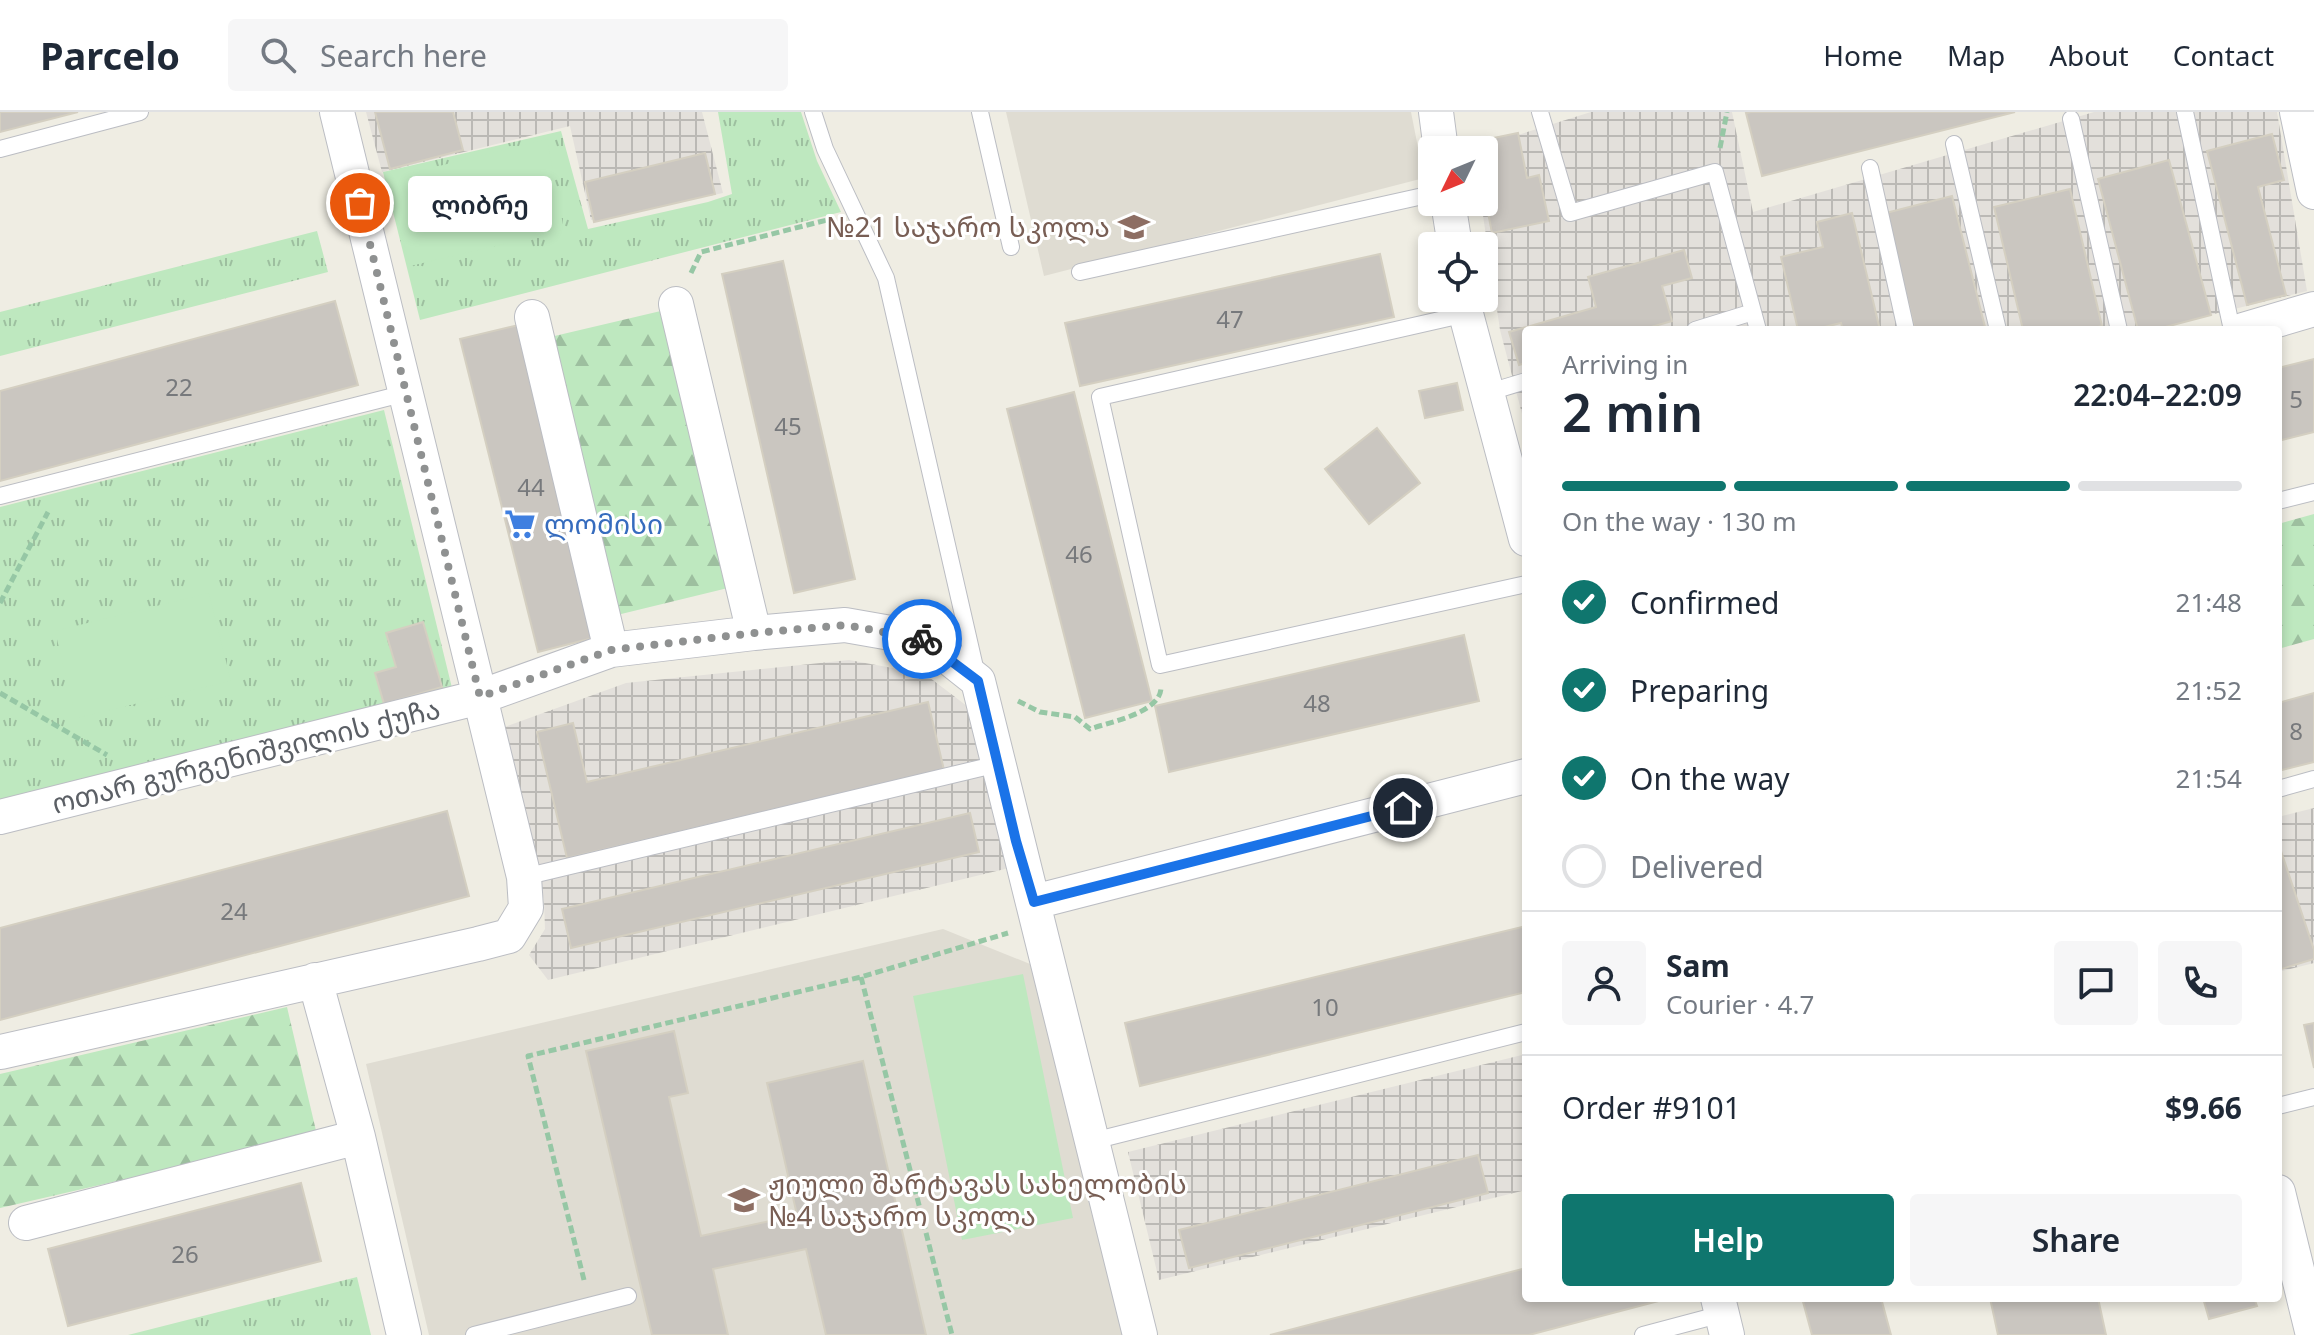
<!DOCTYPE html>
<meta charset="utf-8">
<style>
body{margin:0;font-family:"Noto Sans","Noto Sans Georgian",sans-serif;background:#f6f6f7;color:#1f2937;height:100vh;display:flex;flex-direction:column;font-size:30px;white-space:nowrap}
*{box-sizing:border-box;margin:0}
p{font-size:26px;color:#747a83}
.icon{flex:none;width:44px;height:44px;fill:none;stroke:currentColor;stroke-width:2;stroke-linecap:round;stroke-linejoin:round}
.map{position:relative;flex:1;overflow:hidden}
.details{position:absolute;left:1522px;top:214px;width:760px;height:976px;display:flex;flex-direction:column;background:#fff;border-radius:8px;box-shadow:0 4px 12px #0003}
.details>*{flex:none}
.needle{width:52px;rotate:227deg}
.controls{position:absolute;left:1418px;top:24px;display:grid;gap:16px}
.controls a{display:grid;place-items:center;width:80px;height:80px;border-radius:8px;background:#fff;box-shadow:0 4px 12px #0003;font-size:40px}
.pin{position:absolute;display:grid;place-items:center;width:68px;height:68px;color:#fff;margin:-34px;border:4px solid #fff;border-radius:50%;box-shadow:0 2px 8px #0007}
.courier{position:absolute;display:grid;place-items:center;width:80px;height:80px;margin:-40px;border:6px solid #1a73e8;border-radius:50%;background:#fff;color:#222;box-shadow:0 2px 10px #0007}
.bubble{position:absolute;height:56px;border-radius:8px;background:#fff;box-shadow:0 4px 12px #0003;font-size:26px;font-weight:600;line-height:56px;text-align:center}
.head em{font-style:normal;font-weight:600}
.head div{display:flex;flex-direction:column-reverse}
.head{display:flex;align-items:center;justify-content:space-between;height:136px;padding:0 40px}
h1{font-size:52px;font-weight:600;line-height:60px}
.bar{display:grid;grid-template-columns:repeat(4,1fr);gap:12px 8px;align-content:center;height:96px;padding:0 40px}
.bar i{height:10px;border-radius:6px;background:#e0e1e3}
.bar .on{background:#0f766e}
.bar p{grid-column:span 4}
.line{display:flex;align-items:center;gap:20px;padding:0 40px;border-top:2px solid #e0e1e3}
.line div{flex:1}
.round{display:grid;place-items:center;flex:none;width:84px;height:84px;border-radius:8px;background:#f6f6f7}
ol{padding:0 40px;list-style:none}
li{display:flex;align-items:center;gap:24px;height:88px}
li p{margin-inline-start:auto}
li .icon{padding:8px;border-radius:50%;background:#0f766e;color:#fff;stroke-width:4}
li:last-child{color:#747a83}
li i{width:44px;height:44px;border:4px solid #e0e1e3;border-radius:50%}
.cta{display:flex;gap:16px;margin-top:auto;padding:16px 40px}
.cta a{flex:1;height:92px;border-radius:8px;background:#0f766e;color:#fff;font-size:32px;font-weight:600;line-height:92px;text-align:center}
.cta a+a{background:#f6f6f7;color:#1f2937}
header{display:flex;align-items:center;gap:48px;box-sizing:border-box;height:112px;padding:0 40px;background:#fff;border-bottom:2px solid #e0e1e3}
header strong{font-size:38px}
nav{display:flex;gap:44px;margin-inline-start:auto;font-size:28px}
.search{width:560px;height:72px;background:#f6f6f7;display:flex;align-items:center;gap:20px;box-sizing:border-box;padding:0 28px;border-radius:8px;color:#747a83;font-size:30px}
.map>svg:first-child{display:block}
.industrial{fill:url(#industrial-grid)}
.education{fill:#dfdcd2}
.grass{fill:url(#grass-tufts)}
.forest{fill:url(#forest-firs)}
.pitch{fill:#bee8bf}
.building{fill:#cac6c0;stroke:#d4cfc1;stroke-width:2}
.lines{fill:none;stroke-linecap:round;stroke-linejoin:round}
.lane-casing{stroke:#bbbdc3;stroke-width:18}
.street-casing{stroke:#bbbdc3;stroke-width:36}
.path{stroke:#96c7a5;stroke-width:5;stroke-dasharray:8 4;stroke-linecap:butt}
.lane{stroke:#fff;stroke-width:16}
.street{stroke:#fff;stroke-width:34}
.done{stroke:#8f9191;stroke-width:8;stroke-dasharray:0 14.4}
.route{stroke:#1a73e8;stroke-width:10}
.labels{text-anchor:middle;stroke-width:6;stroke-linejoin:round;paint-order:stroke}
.number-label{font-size:24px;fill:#77797c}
.education-label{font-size:28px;fill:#785e54;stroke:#fff;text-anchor:end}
.shop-label{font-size:28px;fill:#366cbe;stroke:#fff;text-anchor:start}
.street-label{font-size:28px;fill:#5b5f65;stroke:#fff}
</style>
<header>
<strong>Parcelo</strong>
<div class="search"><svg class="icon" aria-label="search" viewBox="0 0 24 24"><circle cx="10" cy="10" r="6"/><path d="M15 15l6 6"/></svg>Search here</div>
<nav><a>Home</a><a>Map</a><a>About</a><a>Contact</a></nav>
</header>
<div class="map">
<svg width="2314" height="1223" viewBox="0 0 2314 1223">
<defs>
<pattern id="industrial-grid" width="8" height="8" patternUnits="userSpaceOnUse" patternTransform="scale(2)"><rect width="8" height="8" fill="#e3e0db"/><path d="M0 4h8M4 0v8" fill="none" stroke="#bbb9b5"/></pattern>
<pattern id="grass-tufts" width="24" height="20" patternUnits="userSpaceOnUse" patternTransform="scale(2)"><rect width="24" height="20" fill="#bee8bf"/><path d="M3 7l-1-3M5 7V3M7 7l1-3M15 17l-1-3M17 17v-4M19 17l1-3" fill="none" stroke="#9dbf9f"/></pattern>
<pattern id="forest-firs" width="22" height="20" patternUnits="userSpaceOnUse" patternTransform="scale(2)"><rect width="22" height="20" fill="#bee8bf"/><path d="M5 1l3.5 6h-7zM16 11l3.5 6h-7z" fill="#9dbf9f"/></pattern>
</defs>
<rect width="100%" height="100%" fill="#efede3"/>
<path class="industrial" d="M366 0H702L723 81 591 108 570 14 382 60Z
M1591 0H1732L1753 100 2094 0H2277L2307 179 2149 218H1526V317L1500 218 1481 90H1484V38L1473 37Z
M849 548 925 562 976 601 1009 756 548 868 529 843 545 817 544 788 502 616 626 571Z
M2314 696V851L2278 860V705Z
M1526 942V1078L1159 1168 1128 1040Z"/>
<path class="education" d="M1006 0H1411L1424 66 1044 164Z
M943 817 1030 852 1126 1223H429L366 952Z"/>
<path class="grass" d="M718 0H801L817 49 841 100 420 208 383 60 561 19 588 117 708 90 732 82Z
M317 119 328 160 0 244V200Z
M384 298 453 580 0 696V395Z
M357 1165 371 1223H128Z"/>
<path class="forest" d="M665 198 732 475 613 504 546 226Z
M2314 402V527L2278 537V412Z
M287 895 317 1023 0 1096V962Z"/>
<path class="pitch" d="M547 27 564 118 410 154 387 67Z
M209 481 231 569 76 606 55 519Z
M1023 862 1073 1106 962 1128 913 884Z"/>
<path class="building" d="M0 0H78L0 20Z
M375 0H453L463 38 390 57Z
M1751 0H2015L1762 64 1746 1Z
M1518 21 1527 66 1539 63 1549 109 1492 121 1484 80V38H1476L1474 30Z
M2272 22 2284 68 2258 75 2286 183 2247 193 2207 39Z
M705 41 715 82 594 110 585 70Z
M2169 48 2211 203 2154 218H2138L2098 67Z
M2070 77 2102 214 2086 218H2023L1994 95Z
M1952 84 1985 215 1972 218H1915L1886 101Z
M1852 101 1880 218H1843L1841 211 1812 218H1798L1781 145 1823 135 1817 110Z
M1684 138 1692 166 1662 174 1672 209 1641 218H1526V251L1519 253 1509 220 1596 195 1588 165Z
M1380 142 1394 205 1080 274 1065 211Z
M783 149 855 467 794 481 722 162Z
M335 189 358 273 0 369V279Z
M523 212 601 524 538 540 460 227Z
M2314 247V320L2278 329V256Z
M1457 271 1463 298 1425 306 1419 279Z
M1074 280 1152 589 1085 606 1007 297Z
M1377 316 1420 371 1369 412 1325 357Z
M423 510 442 575 384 592 375 561 396 555 386 521Z
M1464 523 1479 589 1169 660 1155 594Z
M2314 581V650L2278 659V591Z
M928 590 944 658 567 746 537 620 573 611 587 670Z
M447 699 469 784 0 908V816Z
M970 701 979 740 571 836 562 797Z
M2278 730 2314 838V847L2278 858Z
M1526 814V880L1140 974 1125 911Z
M2314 911V956L2304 913Z
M674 919 688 981 669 985 701 1124 797 1103 767 971 863 949 926 1223H826L806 1137 713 1157 728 1223H652L586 939Z
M1478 1043 1488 1081 1189 1156 1179 1118Z
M301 1071 321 1149 68 1214 48 1137Z
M1526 1156V1186H1670L1529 1223H1270Z
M1802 1186H1881L1891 1223H1812Z
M1990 1186H2098L2106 1223H1998Z
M2203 1186H2254L2257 1194 2209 1207Z"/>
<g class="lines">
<defs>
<path id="lane" d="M813 0 825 37 886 166 977 564
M980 0 1011 135
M1540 0 1570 101 1715 60 1758 218
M2185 0 2232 218
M2071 7 2119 218
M1954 32 1998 218
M0 37 140 0
M1870 56 1906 218
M1080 160 1432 82
M1466 202 1100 285 1160 553 1526 472
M1695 218 1753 200
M1486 281 1526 269
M0 384 406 281
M2278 389 2314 380
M2278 677 2314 667
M524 765 998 652
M2278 994 2314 985
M1093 1029 1526 920
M474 1223 628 1184
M1643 1223 1722 1202"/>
<path id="street" d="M1436 0 1441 38
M2297 0 2314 80
M1448 90 1455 134
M1463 186 1466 202 1526 427
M676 192 754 521
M532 205 611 538
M2243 218 2314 197
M0 705 480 585 611 538 754 521 845 513 925 527 978 569 1140 1223
M1034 790 1526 664
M315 868 358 1025 404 1223
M1 940 478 832 509 824 526 796 524 765 337 0
M2278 1080 2313 1223
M26 1111 358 1025
M1718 1186 1727 1223"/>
</defs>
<use href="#lane" class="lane-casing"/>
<use href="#street" class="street-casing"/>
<path class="path" d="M1720 36 1727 0
M691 161 701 140 831 107
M0 491 48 400
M0 581 107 643
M1018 589 1040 600 1075 605 1090 617C1110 610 1160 601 1161 576
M861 865 952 1223
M584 1168 528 944 861 865 1008 821"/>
<use href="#lane" class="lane"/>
<use href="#street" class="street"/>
</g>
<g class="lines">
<path class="done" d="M360 91 480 585 611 538 754 521 845 513 922 527"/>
<path class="route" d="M922 527 978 569 1016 729 1034 790 1403 696"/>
</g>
<defs>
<symbol id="school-bare" viewBox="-9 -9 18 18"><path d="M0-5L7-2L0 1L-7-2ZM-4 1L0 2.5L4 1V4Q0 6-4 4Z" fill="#8d6e63" stroke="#fff" stroke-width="2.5" paint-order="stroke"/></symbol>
<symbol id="supermarket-bare" viewBox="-9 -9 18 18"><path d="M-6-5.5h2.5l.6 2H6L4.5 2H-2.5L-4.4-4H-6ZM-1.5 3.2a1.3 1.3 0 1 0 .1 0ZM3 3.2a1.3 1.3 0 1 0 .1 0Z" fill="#3f7fe0" stroke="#fff" stroke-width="2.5" paint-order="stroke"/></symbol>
</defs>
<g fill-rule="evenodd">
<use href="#school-bare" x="1112" y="93" width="44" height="44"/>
<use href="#supermarket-bare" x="498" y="390" width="44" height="44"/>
<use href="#school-bare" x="722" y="1066" width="44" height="44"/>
</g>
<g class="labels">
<g class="number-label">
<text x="1230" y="216">47</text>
<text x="179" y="284">22</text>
<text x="2296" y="296">5</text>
<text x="788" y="323">45</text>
<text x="531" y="384">44</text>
<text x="1079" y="451">46</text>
<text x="1317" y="600">48</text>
<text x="2296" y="628">8</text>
<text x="234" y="808">24</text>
<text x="1325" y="904">10</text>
<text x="185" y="1151">26</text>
</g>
<g class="education-label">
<text x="1110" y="125">№21 საჯარო სკოლა</text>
<text x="768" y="1082" text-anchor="start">ჟიული შარტავას სახელობის<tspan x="768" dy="32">№4 საჯარო სკოლა</tspan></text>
</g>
<g class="shop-label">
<text x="544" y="422">ლომისი</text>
</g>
<g class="street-label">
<text transform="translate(246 644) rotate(-14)" y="10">ოთარ გურგენიშვილის ქუჩა</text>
</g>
</g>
</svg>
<div class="controls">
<a><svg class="needle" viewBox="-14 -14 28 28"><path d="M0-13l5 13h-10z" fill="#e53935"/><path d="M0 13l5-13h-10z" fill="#747a83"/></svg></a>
<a><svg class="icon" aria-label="locate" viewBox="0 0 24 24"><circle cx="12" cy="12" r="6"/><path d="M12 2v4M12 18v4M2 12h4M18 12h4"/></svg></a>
</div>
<div class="pin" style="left:360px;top:91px;background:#ea580c"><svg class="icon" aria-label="bag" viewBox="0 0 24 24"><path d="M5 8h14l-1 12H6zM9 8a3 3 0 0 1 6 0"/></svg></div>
<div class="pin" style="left:1403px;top:696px;background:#1f2937"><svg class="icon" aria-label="home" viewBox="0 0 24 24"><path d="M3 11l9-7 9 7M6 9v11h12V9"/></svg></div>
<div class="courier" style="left:922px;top:527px"><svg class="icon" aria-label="bike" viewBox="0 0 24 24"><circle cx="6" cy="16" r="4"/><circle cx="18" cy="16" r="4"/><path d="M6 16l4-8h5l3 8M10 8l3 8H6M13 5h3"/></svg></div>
<div class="bubble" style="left:408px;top:64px;width:144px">ლიბრე</div>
<section class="details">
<div class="head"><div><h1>2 min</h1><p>Arriving in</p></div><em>22:04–22:09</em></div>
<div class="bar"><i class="on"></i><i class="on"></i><i class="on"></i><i></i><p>On the way · 130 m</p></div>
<ol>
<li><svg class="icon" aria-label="check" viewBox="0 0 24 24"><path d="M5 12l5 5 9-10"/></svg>Confirmed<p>21:48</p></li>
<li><svg class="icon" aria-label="check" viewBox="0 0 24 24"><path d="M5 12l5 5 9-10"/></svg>Preparing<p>21:52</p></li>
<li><svg class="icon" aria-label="check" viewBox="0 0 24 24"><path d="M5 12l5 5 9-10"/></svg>On the way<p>21:54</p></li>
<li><i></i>Delivered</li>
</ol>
<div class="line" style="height:144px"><a class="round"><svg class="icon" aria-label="person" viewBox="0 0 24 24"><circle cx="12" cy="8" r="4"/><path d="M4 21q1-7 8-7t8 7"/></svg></a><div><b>Sam</b><p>Courier · 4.7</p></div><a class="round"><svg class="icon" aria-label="chat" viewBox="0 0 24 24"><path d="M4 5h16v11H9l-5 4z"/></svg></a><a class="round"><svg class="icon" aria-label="phone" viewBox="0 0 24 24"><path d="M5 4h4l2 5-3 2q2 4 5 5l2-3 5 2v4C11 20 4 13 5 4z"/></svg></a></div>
<div class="line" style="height:104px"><div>Order #9101</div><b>$9.66</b></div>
<div class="cta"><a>Help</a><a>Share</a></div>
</section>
</div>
